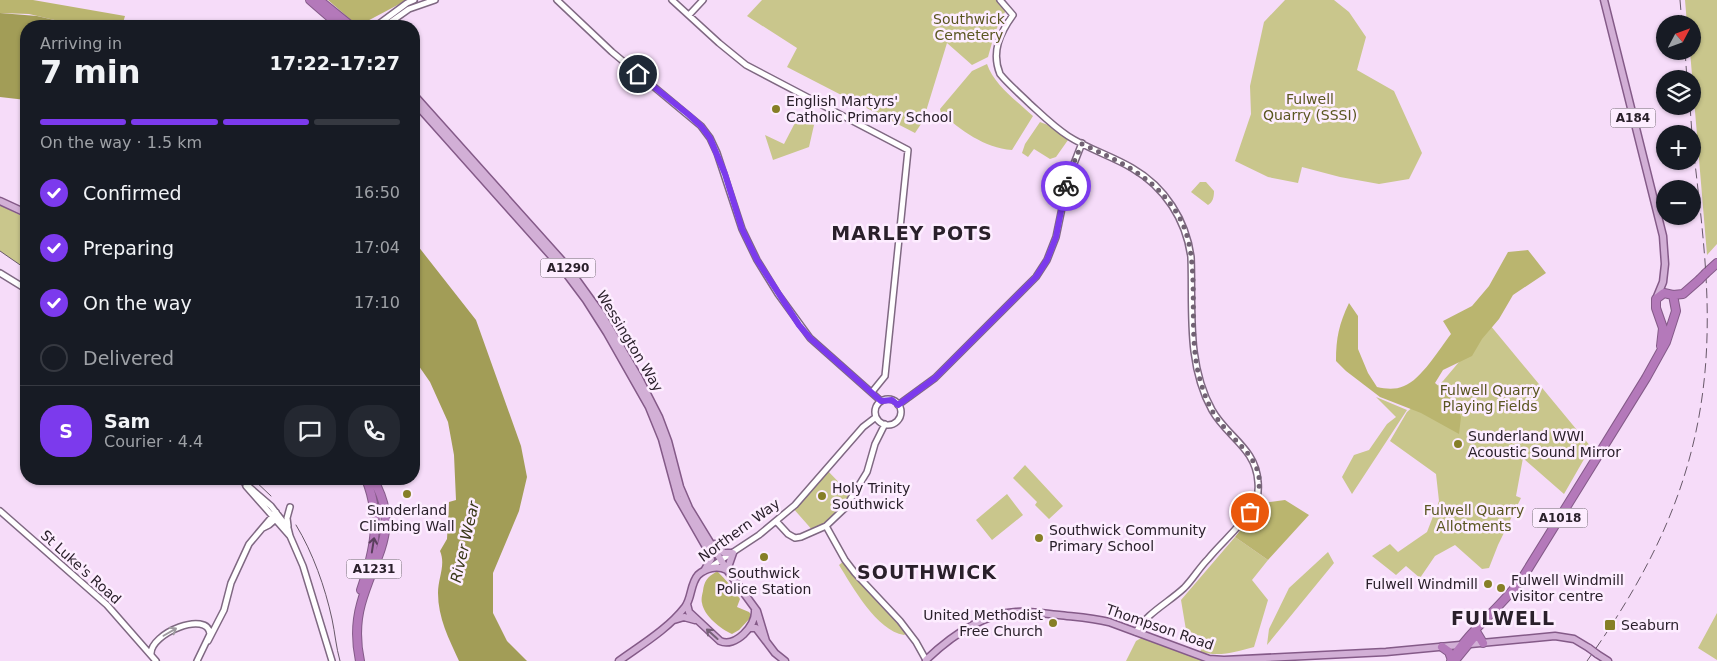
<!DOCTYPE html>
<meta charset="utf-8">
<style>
body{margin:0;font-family:"DejaVu Sans",sans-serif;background:#242831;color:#f1f3f6;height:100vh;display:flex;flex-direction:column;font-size:19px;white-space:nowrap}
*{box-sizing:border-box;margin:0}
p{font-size:16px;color:#9ea1a6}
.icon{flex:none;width:28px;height:28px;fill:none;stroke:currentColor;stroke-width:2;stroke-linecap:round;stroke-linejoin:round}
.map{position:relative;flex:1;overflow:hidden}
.panel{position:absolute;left:20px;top:20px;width:400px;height:465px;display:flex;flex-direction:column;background:#171b24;border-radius:20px;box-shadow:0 1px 4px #0004}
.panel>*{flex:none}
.needle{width:32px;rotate:49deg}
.controls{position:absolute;left:1656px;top:15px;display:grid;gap:10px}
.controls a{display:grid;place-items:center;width:45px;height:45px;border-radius:50%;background:#171b24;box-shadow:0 1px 4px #0004;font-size:25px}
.pin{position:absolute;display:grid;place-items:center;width:42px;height:42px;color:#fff;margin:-21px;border:2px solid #fff;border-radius:50%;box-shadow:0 1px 5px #0007}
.courier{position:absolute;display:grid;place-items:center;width:50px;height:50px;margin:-25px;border:4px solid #7c3aed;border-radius:50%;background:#fff;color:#222;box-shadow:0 1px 6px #0007}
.headline em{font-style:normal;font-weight:700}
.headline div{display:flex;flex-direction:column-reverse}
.headline{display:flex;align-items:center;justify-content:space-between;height:85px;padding:0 20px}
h1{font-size:32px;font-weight:700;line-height:38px}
.bar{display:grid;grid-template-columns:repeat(4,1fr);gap:8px 5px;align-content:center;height:60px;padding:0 20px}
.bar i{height:6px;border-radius:4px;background:#363941}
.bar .on{background:#7c3aed}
.bar p{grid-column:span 4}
.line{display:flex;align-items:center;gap:12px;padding:0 20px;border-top:1px solid #363941}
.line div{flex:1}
.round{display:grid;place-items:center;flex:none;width:52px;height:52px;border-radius:20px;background:#242831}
ol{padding:0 20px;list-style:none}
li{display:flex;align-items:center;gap:15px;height:55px}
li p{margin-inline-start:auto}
li .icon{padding:5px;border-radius:50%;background:#7c3aed;color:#fff;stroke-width:4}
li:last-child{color:#9ea1a6}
li i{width:28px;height:28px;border:2px solid #363941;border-radius:50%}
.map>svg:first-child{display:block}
.green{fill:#c9c68c}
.forest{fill:#bab56f}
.water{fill:#a29d57}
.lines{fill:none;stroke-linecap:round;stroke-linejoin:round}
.minor-casing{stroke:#7f6882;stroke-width:8}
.major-casing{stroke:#845a88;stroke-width:9}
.highway-casing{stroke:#845a88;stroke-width:10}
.minor{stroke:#fff;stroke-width:5}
.major{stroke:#d2afd6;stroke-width:6}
.highway{stroke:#b479ba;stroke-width:8}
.tram{stroke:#675868;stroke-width:1}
.rail{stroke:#675868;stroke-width:1;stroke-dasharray:10 5;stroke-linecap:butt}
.major-bridge-casing{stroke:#845a88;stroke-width:9;stroke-linecap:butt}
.highway-bridge-casing{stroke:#845a88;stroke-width:10;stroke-linecap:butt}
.major-bridge{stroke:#d2afd6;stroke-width:6}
.highway-bridge{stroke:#b479ba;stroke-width:8}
.oneway{stroke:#5a3f5d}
.oneway2{stroke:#9f9ba0}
.oneway3{stroke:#766078}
.done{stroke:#716273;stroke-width:5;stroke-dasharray:0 9}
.route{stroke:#7c3aed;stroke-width:6}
.poi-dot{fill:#867f26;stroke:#fdedff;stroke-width:2}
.labels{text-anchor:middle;stroke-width:5;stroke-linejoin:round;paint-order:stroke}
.shield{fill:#fdedff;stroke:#695e6b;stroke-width:1}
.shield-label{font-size:12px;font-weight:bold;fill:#2a202b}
.park-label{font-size:14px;fill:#5a5621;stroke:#fdedff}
.poi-label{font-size:14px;fill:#2a202b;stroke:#fdedff;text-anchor:start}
.street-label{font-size:14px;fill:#2a202b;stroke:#fdedff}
.water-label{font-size:15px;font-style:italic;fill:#393717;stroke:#fdedff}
.district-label{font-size:19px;font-weight:bold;letter-spacing:1px;fill:#2a202b;stroke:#fdedff}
</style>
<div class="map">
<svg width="1717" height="661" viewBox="0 0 1717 661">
<rect width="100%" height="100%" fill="#f6dcf9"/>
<path class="green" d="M762 0H997L1006 10 995 32 988 57 972 65 947 43 923 121 915 133 787 67 797 48 747 16Z
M1285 0H1334L1349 12 1366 37 1357 70 1394 91 1422 153 1409 179 1379 184 1340 177 1302 167 1298 183 1268 177 1235 161 1251 114 1250 86 1264 22Z
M1685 0H1717V244L1707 255 1690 51H1692V24H1687Z
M987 64C994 85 1017 101 1033 116L1012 150C984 148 961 130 941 113L940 109 972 71Z
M798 117 814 125 809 147 773 160 765 135 784 144Z
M1040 122 1048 125 1068 140 1056 157 1050 159 1034 149 1028 157 1022 153 1025 144Z
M1200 182H1206L1214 191C1214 197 1213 202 1208 205L1191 192Z
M0 205 26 218V269L0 251Z
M1490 325 1591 447 1564 494 1523 458 1516 496 1521 498 1498 545 1489 568 1482 569 1455 545 1435 556 1420 578 1406 566 1396 575 1372 556 1390 544 1398 552 1427 532 1439 501 1436 474 1390 441 1407 412 1443 381Z
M1376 397 1407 410 1352 494 1342 477 1354 455 1369 450 1387 424 1396 417Z
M1025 465 1063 506 1049 519 1035 505 1037 502 1013 478Z
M826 469 852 496 826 526 814 532 792 507Z
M1007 494 1023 515 992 540 976 520Z
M1235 537 1268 560 1252 580 1268 600 1254 647C1236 652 1220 657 1200 652L1206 639 1186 630 1181 600Z
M1328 552 1334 563 1267 645 1269 629 1289 588Z
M845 560 909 632 904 635C877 631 852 586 839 565Z
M1717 613V660L1698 648Z
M1143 637 1204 661H1126L1136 641Z"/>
<path class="forest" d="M0 0H33L125 16 122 26H80L29 14 0 13Z
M328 0H407L358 26Z
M1528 250 1546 273 1513 295 1499 319 1482 339 1472 356 1443 370 1435 383 1454 399 1461 417 1459 434 1421 413 1380 397 1346 371 1336 361C1336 338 1339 324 1349 303L1358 316V349L1368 373 1377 387C1386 389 1395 390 1404 386 1421 380 1440 348 1451 334L1443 321 1472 306 1489 286 1508 252Z
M1285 500 1309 515 1268 560 1235 537 1262 503Z
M716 572H718C726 580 734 589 740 599L737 607 749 612 752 616 739 630 732 634C721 629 704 616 702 603 701 600 702 595 703 591 704 582 707 577 716 572Z"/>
<path class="water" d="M0 13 37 16 80 26H26V100L0 97Z
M414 241 476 320 521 446 527 477 519 511 493 573V613L507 641 527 661H459C449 639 438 618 438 593 438 578 446 565 440 551L447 539 449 502 456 500 454 455 448 422 430 382 414 359Z"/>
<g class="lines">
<defs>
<path id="minor" d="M557 0 612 52 701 126 710 138 717 153 742 229 757 260 778 294 810 338 881 401
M672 0 719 43 746 65 908 150 885 376 872 392
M1000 0 1013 15C1000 33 991 52 1000 74 1009 85 1020 94 1030 104 1042 115 1054 127 1068 136 1088 149 1112 156 1132 168 1165 187 1186 220 1191 257 1193 308 1186 363 1212 410 1227 437 1256 448 1258 482 1259 492 1257 502 1251 510 1239 528 1221 543 1208 559 1199 568 1193 579 1184 588 1168 603 1147 613 1136 632
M689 15 703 0
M376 26 407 3 414 0
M385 26 409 9 435 0
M0 273 26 289
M875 412a13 13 0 1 1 26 0a13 13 0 1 1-26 0Z
M898 405 935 378 1036 277 1047 260 1056 237 1068 179 1082 143
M240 479 271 506 288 528 290 536 303 566 332 661
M246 486 290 536
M0 511 107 605 156 661
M776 521 788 534 795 538 801 537 826 526 845 508 867 472 875 444 885 424
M288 526 287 518 290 507
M826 526 845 560 855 573 900 621 916 642 926 660
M263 528 269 525 278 517
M709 568 759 535 795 505 863 427 876 417
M208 641 224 610 231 583 249 544 276 512
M151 654C150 633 208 610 210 634L197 661"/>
<path id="major" d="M1604 0 1663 236 1665 264 1663 282 1656 299
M414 95 566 265 602 315 639 378 659 417 668 441 680 487 689 508 727 570 757 611 766 641
M414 102 562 268 586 300 607 333 649 407 662 439 678 498 710 554 711 559 704 571
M0 201 26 213
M715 544 724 553H732
M727 570 733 553
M687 604 689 612 720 641C735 648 756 626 755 611
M674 620 684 617 695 620
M749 628H756L775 653 785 661
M1597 654 1608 661
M619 661C641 645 668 629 685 607 692 598 690 584 698 575 706 568 717 565 727 570
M926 661V660C950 637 982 614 1016 612 1030 611 1045 614 1059 615 1076 617 1092 618 1109 622L1209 659 1224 660 1386 652 1555 636 1574 639 1589 648"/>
<path id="highway" d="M310 0 340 26
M319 0 351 26
M1706 273 1717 263
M1661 346 1663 328 1656 308V299L1664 293 1673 295 1683 294 1699 280
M361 590C374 552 382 518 366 479
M1477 633 1483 643
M1442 647 1449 652 1452 660
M1457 658 1475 636
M360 661C356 642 356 622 361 604 374 556 402 529 373 479
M1451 661C1470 629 1502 607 1523 577L1646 378 1666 342 1676 311 1673 295"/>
</defs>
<use href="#minor" class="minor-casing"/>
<use href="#major" class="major-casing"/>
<use href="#highway" class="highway-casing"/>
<use href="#minor" class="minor"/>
<use href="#major" class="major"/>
<use href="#highway" class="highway"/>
<path class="tram" d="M0 251 26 269
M253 479 271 496
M296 525C313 553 325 587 332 619 335 633 336 647 340 661"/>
<path class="rail" d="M1680 0 1682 24
M1685 51 1687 79
M1690 106 1692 134
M1587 661C1659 560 1704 463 1707 336 1709 270 1699 202 1692 136"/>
<defs>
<path id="major-bridge" d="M1589 648 1597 654"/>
<path id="highway-bridge" d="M1699 280 1706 273"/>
</defs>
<use href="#major-bridge" class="major-bridge-casing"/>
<use href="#highway-bridge" class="highway-bridge-casing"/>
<use href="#major-bridge" class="major-bridge"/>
<use href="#highway-bridge" class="highway-bridge"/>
</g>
<defs><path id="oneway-shaft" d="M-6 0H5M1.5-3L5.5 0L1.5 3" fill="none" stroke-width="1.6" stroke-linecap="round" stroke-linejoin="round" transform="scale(1.25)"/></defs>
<use class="oneway" href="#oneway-shaft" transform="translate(373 545) rotate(-81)"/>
<use class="oneway2" href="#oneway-shaft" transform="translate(170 632) rotate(-30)"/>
<use class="oneway3" href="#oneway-shaft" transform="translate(712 634) rotate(-138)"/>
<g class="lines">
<path class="done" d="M1066 186 1071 169 1082 144C1121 162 1155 177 1178 215 1205 260 1184 330 1201 383 1205 396 1210 410 1219 421 1242 451 1276 467 1250 512"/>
<path class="route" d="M638 74 689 115 701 126 710 138 725 174 742 229 757 260 799 325 810 338 881 401 892 400 898 405 935 378 1036 277 1047 260 1056 237 1066 186"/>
</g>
<g class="poi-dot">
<circle cx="776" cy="109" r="5"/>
<circle cx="1458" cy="444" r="5"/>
<circle cx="407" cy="494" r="5"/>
<circle cx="822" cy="496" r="5"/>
<circle cx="1039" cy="538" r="5"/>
<circle cx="764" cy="557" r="5"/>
<circle cx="1488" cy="584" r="5"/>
<circle cx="1501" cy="588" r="5"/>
<circle cx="1053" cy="623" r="5"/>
<rect x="1604" y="619" width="12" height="12" rx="2.5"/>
</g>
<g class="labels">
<g class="shield">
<rect x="1610.5" y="108.5" width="45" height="19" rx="4"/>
<rect x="540.5" y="258.5" width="55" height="19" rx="4"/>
<rect x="1532.5" y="508.5" width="55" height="19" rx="4"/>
<rect x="346.5" y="559.5" width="55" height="19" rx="4"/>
</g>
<g class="shield-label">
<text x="1633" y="122">A184</text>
<text x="568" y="272">A1290</text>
<text x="1560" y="522">A1018</text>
<text x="374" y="573">A1231</text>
</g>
<g class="park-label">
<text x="969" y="24">Southwick<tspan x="969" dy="16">Cemetery</tspan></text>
<text x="1310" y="104">Fulwell<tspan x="1310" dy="16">Quarry (SSSI)</tspan></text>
<text x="1490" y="395">Fulwell Quarry<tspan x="1490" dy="16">Playing Fields</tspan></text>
<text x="1474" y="515">Fulwell Quarry<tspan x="1474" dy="16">Allotments</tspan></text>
</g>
<g class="poi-label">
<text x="786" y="106">English Martyrs'<tspan x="786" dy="16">Catholic Primary School</tspan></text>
<text x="1468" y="441">Sunderland WWI<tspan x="1468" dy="16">Acoustic Sound Mirror</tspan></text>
<text x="832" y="493">Holy Trinity<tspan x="832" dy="16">Southwick</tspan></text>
<text x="407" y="515" text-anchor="middle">Sunderland<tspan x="407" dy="16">Climbing Wall</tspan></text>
<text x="1049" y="535">Southwick Community<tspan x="1049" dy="16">Primary School</tspan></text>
<text x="764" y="578" text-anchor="middle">Southwick<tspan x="764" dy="16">Police Station</tspan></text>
<text x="1511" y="585">Fulwell Windmill<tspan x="1511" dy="16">visitor centre</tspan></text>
<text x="1478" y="589" text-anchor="end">Fulwell Windmill</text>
<text x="1043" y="620" text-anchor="end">United Methodist<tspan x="1043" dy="16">Free Church</tspan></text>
<text x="1621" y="630">Seaburn</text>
</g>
<g class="street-label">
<text transform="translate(630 341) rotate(59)" y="5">Wessington Way</text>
<text transform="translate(739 530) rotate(-36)" y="5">Northern Way</text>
<text transform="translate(81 567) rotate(42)" y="5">St Luke's Road</text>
<text transform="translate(1160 627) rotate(19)" y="5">Thompson Road</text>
</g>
<g class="water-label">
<text transform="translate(465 542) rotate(-77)" y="5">River Wear</text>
</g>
<g class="district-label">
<text x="912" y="240">MARLEY POTS</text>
<text x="927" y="579">SOUTHWICK</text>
<text x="1503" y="625">FULWELL</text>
</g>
</g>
</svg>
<div class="controls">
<a><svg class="needle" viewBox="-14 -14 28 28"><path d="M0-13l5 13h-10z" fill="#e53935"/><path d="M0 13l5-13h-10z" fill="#9ea1a6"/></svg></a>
<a><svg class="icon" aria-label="layers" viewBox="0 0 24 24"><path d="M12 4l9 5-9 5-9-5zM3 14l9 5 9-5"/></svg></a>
<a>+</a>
<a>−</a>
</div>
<div class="pin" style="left:1250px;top:512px;background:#ea580c"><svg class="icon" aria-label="bag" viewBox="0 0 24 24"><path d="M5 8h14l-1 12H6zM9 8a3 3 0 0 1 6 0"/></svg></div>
<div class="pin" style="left:638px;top:74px;background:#1f2937"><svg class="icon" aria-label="home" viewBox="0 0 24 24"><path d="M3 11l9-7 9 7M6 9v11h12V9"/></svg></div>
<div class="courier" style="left:1066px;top:186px"><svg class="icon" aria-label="bike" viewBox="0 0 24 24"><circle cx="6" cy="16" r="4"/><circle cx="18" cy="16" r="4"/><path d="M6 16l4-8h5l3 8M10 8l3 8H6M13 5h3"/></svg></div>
<section class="panel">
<div class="headline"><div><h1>7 min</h1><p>Arriving in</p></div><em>17:22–17:27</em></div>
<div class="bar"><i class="on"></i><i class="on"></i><i class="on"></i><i></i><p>On the way · 1.5 km</p></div>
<ol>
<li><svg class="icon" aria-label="check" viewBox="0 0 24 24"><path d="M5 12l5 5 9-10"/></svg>Confirmed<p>16:50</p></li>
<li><svg class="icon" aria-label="check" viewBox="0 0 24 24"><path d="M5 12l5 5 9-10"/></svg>Preparing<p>17:04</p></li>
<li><svg class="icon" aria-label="check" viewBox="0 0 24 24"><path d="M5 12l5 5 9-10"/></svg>On the way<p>17:10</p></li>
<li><i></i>Delivered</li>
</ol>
<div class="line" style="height:90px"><b class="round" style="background:#7c3aed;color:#fff">S</b><div><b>Sam</b><p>Courier · 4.4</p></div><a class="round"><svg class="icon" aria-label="chat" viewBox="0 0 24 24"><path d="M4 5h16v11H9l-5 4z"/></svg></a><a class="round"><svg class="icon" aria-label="phone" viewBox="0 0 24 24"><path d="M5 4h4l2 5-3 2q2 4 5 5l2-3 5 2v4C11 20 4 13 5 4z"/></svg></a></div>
</section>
</div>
